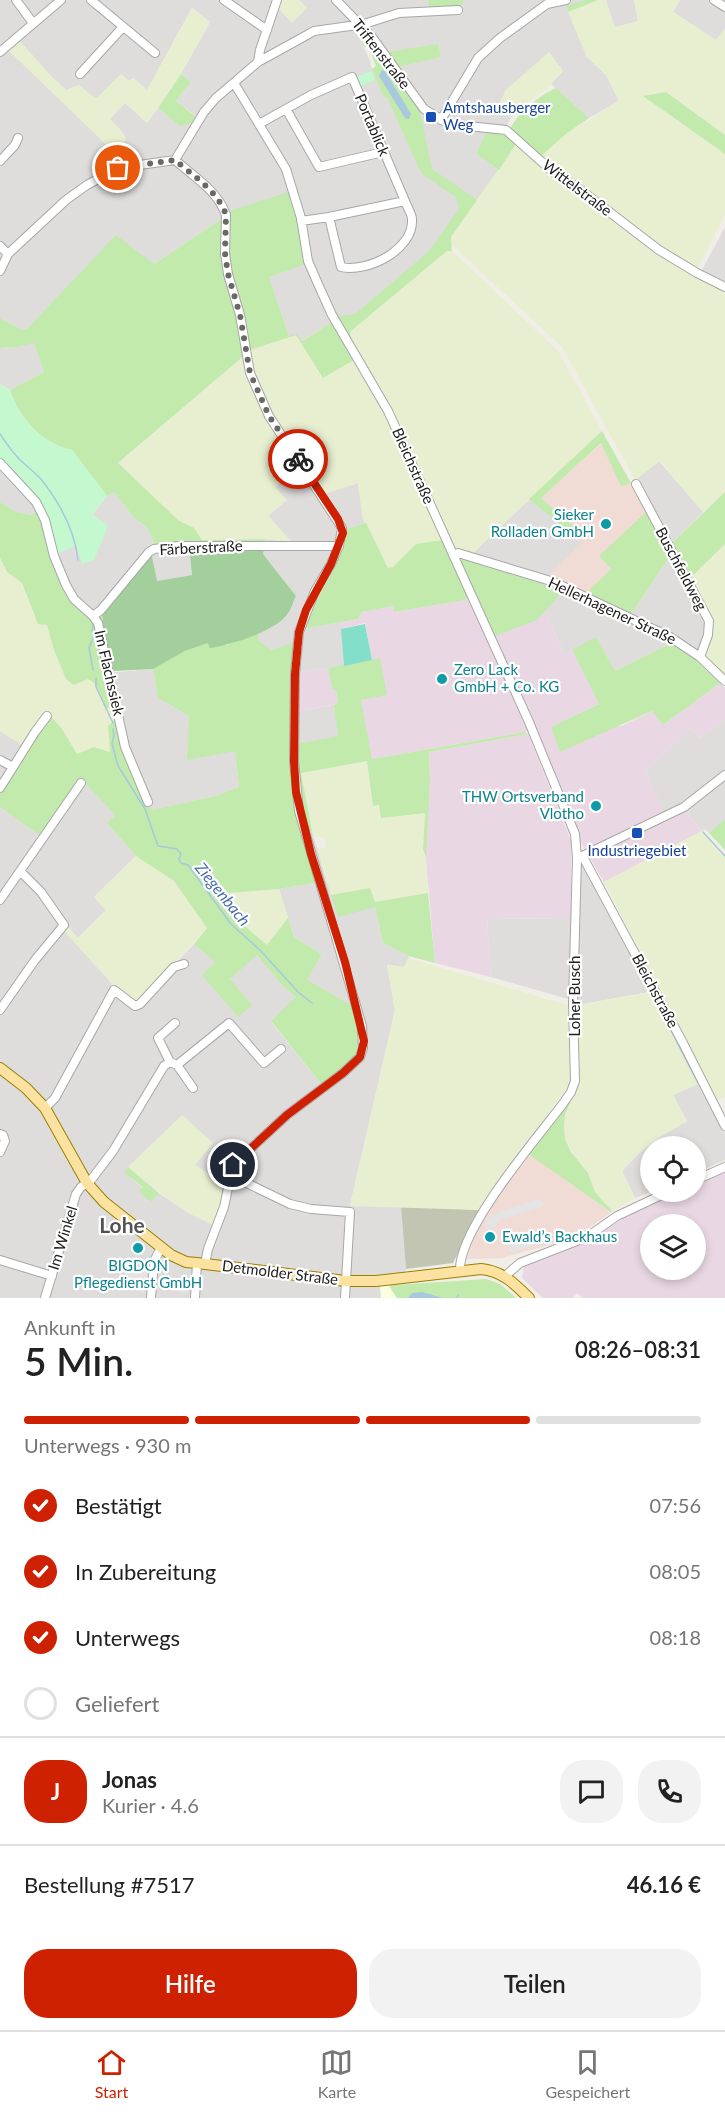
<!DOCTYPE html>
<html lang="de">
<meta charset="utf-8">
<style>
body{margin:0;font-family:Lato,sans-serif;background:#f2f2f2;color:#222;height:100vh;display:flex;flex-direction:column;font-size:22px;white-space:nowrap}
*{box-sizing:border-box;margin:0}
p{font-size:20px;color:#767676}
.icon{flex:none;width:33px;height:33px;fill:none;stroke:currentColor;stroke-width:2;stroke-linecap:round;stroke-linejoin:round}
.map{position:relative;height:1298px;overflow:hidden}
.side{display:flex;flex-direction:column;background:#fff;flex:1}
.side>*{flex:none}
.tools{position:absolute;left:640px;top:1136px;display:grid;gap:12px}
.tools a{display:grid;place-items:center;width:66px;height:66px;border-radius:50%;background:#fff;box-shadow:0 3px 9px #0003;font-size:30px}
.pin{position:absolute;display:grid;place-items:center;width:51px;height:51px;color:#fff;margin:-26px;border:3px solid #fff;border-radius:50%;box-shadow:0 2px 6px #0007}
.courier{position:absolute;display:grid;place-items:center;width:60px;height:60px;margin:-30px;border:4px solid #ce2101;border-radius:50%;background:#fff;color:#222;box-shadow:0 2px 8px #0007}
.headline em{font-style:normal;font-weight:600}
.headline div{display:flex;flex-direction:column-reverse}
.headline{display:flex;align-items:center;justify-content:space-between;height:102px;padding:0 24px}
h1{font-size:39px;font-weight:600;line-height:45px}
.bar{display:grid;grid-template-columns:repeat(4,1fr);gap:9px 6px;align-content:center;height:72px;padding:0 24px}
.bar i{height:8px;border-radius:4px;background:#e0e0e0}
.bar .selected{background:#ce2101}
.bar p{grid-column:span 4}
.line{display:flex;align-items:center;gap:15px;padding:0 24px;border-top:2px solid #e0e0e0}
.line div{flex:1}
.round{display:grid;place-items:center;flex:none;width:63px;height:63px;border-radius:24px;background:#f2f2f2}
ol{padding:0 24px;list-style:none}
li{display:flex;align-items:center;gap:18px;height:66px}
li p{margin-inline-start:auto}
li .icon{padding:6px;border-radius:50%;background:#ce2101;color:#fff;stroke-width:4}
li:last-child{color:#767676}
li i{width:33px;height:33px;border:3px solid #e0e0e0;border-radius:50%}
.cta{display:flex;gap:12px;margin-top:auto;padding:12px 24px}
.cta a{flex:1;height:69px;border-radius:24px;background:#ce2101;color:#fff;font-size:24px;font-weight:600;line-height:69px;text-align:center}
.cta a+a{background:#f2f2f2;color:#222}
.dock{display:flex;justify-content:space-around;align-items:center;height:84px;border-top:2px solid #e0e0e0;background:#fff;font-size:16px;color:#767676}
.dock a{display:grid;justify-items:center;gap:3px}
.dock .selected{color:#ce2101}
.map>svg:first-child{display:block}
.residential{fill:#dedddc;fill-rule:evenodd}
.commercial{fill:#f1dbd5}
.industrial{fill:#e9d8e3;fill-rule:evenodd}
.education{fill:#faffe0}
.construction{fill:#c2c5b1}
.farmland{fill:#e8efd1}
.grass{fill:#c1eaac;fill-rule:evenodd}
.forest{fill:#a2cf9b}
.park{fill:#c4f9d0}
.pitch{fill:#84dfca}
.parking{fill:#e4e4e4}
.water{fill:#a7c8dd}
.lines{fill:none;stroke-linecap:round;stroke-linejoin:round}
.stream{stroke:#a7c8dd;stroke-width:1.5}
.minor-casing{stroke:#a7a7a7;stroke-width:10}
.major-casing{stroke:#9a8001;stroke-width:12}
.minor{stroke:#fff;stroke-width:8}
.major{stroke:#fbe2a0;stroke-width:10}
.done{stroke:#696865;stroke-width:6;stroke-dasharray:0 10.8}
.route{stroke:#ce2101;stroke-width:8}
.transit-dot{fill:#1a4fb4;stroke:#fff;stroke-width:2}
.culture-dot{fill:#0f9aa8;stroke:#fff;stroke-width:2}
.labels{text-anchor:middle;stroke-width:4.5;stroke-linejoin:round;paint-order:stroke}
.street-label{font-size:15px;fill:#202020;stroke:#fff}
.transit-label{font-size:15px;fill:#164399;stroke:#fff;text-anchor:start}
.culture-label{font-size:15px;fill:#0d838f;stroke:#fff;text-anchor:end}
.water-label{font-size:16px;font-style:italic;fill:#4c6eaf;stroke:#fff}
.district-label{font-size:21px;font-weight:bold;fill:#535353;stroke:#fff}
</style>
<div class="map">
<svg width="725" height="1298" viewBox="0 0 725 1298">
<rect width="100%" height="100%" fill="#f0eee6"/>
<path class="residential" d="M0 0H282L279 9 307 8 299 0H429V9L458 7 464 0H586L566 7 587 57 606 75 619 101 589 118 551 84 563 71 549 53 506 90 500 103 511 118 504 131 476 154 499 170 477 200 472 199 442 242 344 326 321 283 313 259 305 216 229 214 154 264 24 330 0 318ZM192 8 210 22 181 74 191 82 176 101 197 117 180 126 158 108 147 123 125 102 110 119 123 133 124 145 117 154 53 78 66 90 96 100 133 78 147 90ZM356 31 420 111 421 173 394 110 387 97 384 98 370 64 371 63Z
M606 0H634L638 21 614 28Z
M680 0H709L725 11V29L717 41 673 12Z
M725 227V282L702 270Z
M306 263 332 323 301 341 289 336 269 277Z
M34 342 44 372 10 390 0 384V348L18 347Z
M0 458 11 476 42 508 31 515 16 512 0 502Z
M659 461 703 512 670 545 635 480Z
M309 473 324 494 358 483 363 519 366 523 346 529 344 548 312 610 307 627 341 622 344 666 297 672 258 640V633L271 627 296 596 263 554 265 539 290 542 268 515 275 487 285 479 290 486Z
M114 492 134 518 147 527 155 544 189 541 192 575 156 581 151 553 93 615 76 598 57 553 76 545 92 515 107 496Z
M529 499 583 543 546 578 471 555Z
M670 556 706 622V629L701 649 696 650 630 616Z
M563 591 672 643 615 671 596 638 564 654 545 610Z
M153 669 158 698 189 716 235 751 239 787 215 796 152 810 134 766 107 673Z
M334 705 339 736 296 744 297 711Z
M725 720V819L709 833 705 829 702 831 684 810 665 817 646 771 690 729 700 738Z
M0 731 27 748 0 792Z
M82 780 115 815 107 823 136 856 94 897 106 910 78 938 69 928 65 931 114 986 168 971 194 944 215 962 230 979 257 954 282 985 297 998 271 1022 323 1086 307 980 322 954 294 937 279 889 320 882 308 832 312 831 327 882 375 907 383 943 409 956 405 968 387 965 395 1010 350 1205 401 1206 406 1269 404 1284H380L381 1298H0V807L42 837ZM128 1167 188 1213 159 1193 150 1202 143 1188 124 1173Z
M584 863 650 992 577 1005 578 865Z
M571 918V997L568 999 491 977 487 919Z
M698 1084 725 1134V1160L696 1173V1146H651V1191H653L635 1198 622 1171 640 1152 661 1136 687 1121 673 1095Z"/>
<path class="commercial" d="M602 443 621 485 631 483 646 512 600 556 611 569 584 595 546 578 582 543 573 535 577 529 540 498Z
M528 1154 611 1212 585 1231 549 1245 502 1258 467 1259 474 1238 488 1211Z"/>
<path class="industrial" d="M474 595 537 620 545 610 564 654 572 650 599 704 551 727 622 726 652 711 663 725 720 683 725 688V720L700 738 690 729 646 771 665 816 684 810 702 831 604 882 576 834 533 728 525 732 372 759 360 700 379 658 372 660 365 623 341 629V622L358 619 362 612 393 606 395 612 465 600Z
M328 668 332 689 336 691 338 704 297 711V672Z
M528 734 571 841V918L487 919 491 977 435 963 425 849 430 780 429 752Z
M725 1171V1298H583L577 1293 573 1298H543L522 1278 524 1267 588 1242 644 1205 678 1191H696V1183ZM651 1224H696V1269H651Z"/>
<path class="education" d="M380 1284H394L401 1298H381Z"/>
<path class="construction" d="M401 1206 479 1210 453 1263 406 1269Z"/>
<path class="farmland" d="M282 0H299L307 8 292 23 279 9Z
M598 0H606L615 27 638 21 634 0H680L673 12 716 40 725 29V135L666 92 643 96 725 154V215L698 268 661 248 540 157 566 134 619 101 606 75 587 57 568 12Z
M192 8 210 22 181 74 147 123 125 103 110 119 123 133 126 139 124 145 117 155 7 49 18 39 53 78 66 90 79 85 96 99 121 74 129 81 133 78 147 90Z
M549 52 563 71 551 83 553 85 536 96 511 118 500 103 506 90Z
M516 144 657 255 725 290V492L703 512 660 461 635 480 562 347 451 244V237Z
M447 251H452L558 351 602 431 471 555 457 550 442 540 416 544 393 567 388 568 363 519 358 483 324 494 309 473 290 486 285 479 275 487 287 500 268 516 292 542 265 539 202 540 190 525 178 520 118 464 246 354 247 351 296 335 323 377 354 359 431 499 387 400 350 336 351 331Z
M725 544V676L706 656 711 635 689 579Z
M0 558 3 562 4 568 22 583 33 614 47 625 54 650 66 679H88L94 683 97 694 116 702 119 715 108 726 111 752 94 747 77 754 62 729 27 748 0 731Z
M367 761 373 806 425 812 423 849 426 857 428 893 374 902 370 888 331 895 317 848H326L324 837H314L300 773Z
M702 831 725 857V1097L717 1100 604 882Z
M136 856 174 881 207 928 136 1003 114 986 64 931 69 928 78 938 106 911 94 897Z
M279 889 288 918 268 946 262 942 224 909 216 894Z
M408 958 567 1005 570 1009V1078L568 1086 479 1210 350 1206 395 1011 387 964 404 967Z
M650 992 698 1084 673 1095 687 1121 661 1136 640 1152 622 1171 635 1198 612 1211 595 1192 565 1139 564 1126 565 1114 579 1081 577 1005Z
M182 1115 213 1143 195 1165 226 1184 215 1226 188 1213 128 1167Z"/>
<path class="grass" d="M429 0H464L459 7 429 10Z
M586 0H598L568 12 566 6Z
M352 29 360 30 371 42 420 111 432 169 477 200 451 237 452 251H447L351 331 350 336 387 400 431 499 413 476 384 414 354 360 323 378 296 335 247 351 246 354 118 463 178 520 194 528 202 540 265 539 264 548 189 546V541L155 544 147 527 134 518 114 492 107 496 72 450C42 444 19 418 10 390L44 372 34 343 18 347 0 348V318L23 330 27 329 116 235 154 264 229 214V211L298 189 313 259 321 283 339 316 355 314 428 252 459 209 456 197 421 173 387 97 384 98 372 69 376 66 368 46 364 47 356 31H354ZM306 264 331 323 302 341 297 334 289 336 269 277Z
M438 44 441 57 398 67 388 52Z
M181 74 191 82 176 101 197 118 194 122 180 126 158 108Z
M556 88 589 118 566 134 540 157 516 144 499 170 476 154 488 129 510 130C515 115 541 94 556 88Z
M666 92 725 135V154L643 96Z
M602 431 631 483 621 486 601 443 541 498 577 529 573 535 529 499Z
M725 492V544L689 579 670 545Z
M0 502 16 512 31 515 42 508C54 543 63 583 88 611L102 610 105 644 114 671 108 673 116 702 106 709 94 683 88 679 74 685 66 679 54 650 47 625 38 624 22 583 7 572 0 558Z
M646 512 670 556 630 616 584 595 611 569 599 556Z
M366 523 388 568 393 567 416 544 442 540 468 598 465 600 394 612 393 606 362 612 358 619 306 628 312 610 344 548 346 529Z
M463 559H470L563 591 537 620 493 637 460 561Z
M258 633V640L271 650 299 641 296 744 338 736 334 705 338 703 336 691 332 689 328 668 380 658 387 695 361 700 372 759 525 732 528 734 429 752 430 780 426 857 423 849 425 813 381 818 379 805 373 806 367 761 301 773 312 831 308 832 320 882 279 889 217 894 224 909 267 945 288 918 294 937 322 954 307 980 356 1008 363 1041 356 1056 323 1086 271 1021 296 997 282 985 257 955 230 979 252 1005 238 1017 202 975 215 962 194 944 207 928 174 881 136 856 107 823 115 815 82 780 42 837 0 807V792L50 715 62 729 77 754 94 747 110 752 108 726 119 715 134 766 152 810 215 796 239 787 235 751 187 760 189 716 158 698 153 669 185 651 208 643 227 645Z
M596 637 615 671 672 643 693 657 720 683 663 725 652 711 560 752 551 727 599 704 572 650Z
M725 819V850L709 833Z
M370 888 375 902 428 893 435 963 409 956 383 943 375 907 338 917 331 895Z
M576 1091 565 1114 564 1126 565 1139 571 1152 588 1173 595 1192 612 1211 611 1212 528 1154Z
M128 1167 159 1193 151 1202 139 1192 143 1187 124 1173Z
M486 1279 500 1284 516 1298H397L389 1286H381Z"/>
<path class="forest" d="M189 546 264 548 263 554 296 596C293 601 292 608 288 613 277 631 231 645 210 648L208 643 185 651 153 669 114 671 105 644 102 611 151 552 157 581 192 575Z"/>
<path class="park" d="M371 71 375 80 359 87 355 78Z
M0 384 10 390C19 418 42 444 72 450L107 496 92 514 108 526 94 560 82 564 76 545 57 554 49 519 11 476 0 458Z"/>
<path class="pitch" d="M365 624 372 660 344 666 341 629Z"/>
<path class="parking" d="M540 1199 545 1206 495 1222 497 1228 487 1230 485 1223 487 1218 492 1219 490 1215Z
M541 1234 543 1242 510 1253 507 1244Z
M130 1268 133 1271 135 1268 149 1270 150 1290 145 1289 144 1293 130 1289V1285L126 1288 122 1282 125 1280 126 1274 125 1272Z
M187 1277V1293L174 1291 181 1278Z"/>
<path class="water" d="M382 70 385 71 411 114 409 119 405 118 379 76Z
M422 1292 443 1298H408L412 1293Z"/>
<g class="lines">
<path class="stream" d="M0 434C6 443 12 452 20 460 27 466 34 472 41 479 59 502 75 531 78 560
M93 624 92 632 94 636 89 648 93 670
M96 678V687L113 723
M113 729 114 735 112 744 118 766 145 809 158 846 177 849 181 854 179 859 181 863 188 865 231 924 260 950 298 992 312 1003
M703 832 725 856
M660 1009 698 1083
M457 1298 458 1295"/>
<defs>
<path id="minor" d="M16 0 33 23
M91 0 155 53
M224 0 267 30
M336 0 372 37 424 109 449 124 506 130 552 171 582 191 659 250 697 273 725 287
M714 0 725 7
M0 52 61 0
M258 62 260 50 277 0
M80 74 123 27
M234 83 286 169 301 218 308 261 318 284 332 315 388 411 529 722 575 834 577 858 573 1004 575 1081 571 1092 562 1105C536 1139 458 1230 460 1271
M286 109 319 167 383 152
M441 120 478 58 500 38 547 4 566 0
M259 124 311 95 352 77 405 201 329 217 301 221
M175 160C193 176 218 191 226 215L225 253 228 274 240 315 250 373 269 416 342 528 339 546 331 564 315 591 299 632 295 674 294 761 299 811 362 1026 363 1048 360 1057 343 1073 287 1115 233 1165 224 1207 208 1249 205 1264
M0 161 15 145 18 138
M329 217 341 267C367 273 414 250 412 219 412 214 407 207 405 201
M0 246 8 254
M0 271 8 254 66 200 87 185 118 168 175 160 204 112 216 98 258 62 307 35 314 31 364 24 399 13 458 10
M0 463 36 502 45 520 54 556 66 585 74 599 93 616 98 623 125 747 148 802
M636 484 709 621 708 635 700 657
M453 555 458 553 554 582 670 637 700 657 725 681
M93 616 101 610 149 552 154 549 179 546H339
M0 760 13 767
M0 788 35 732 47 716
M580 857 684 807 725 775
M583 857 683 1043 725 1126
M0 900 81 783
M0 1010 35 960 64 925 41 892 20 871
M170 1062 158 1038 175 1023
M177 1065 229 1023 264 1063 281 1049
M45 1108 55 1098 114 990 135 1006 140 1004 174 967 184 964
M0 1134 3 1135 5 1141 0 1152
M230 1175 290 1204 311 1209 350 1212 345 1298
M696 1180 725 1167
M0 1260 52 1276
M505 1276 520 1263 587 1237 617 1216 670 1191
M45 1298 76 1194 81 1187 91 1180 113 1151 164 1066 170 1062 177 1065 193 1088
M151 1298 154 1261 161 1248
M195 1298 197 1263"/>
<path id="major" d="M0 1068 26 1088 45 1108 87 1183 104 1202 171 1255 186 1262 197 1263 346 1281H376L481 1269C502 1271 514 1283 529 1298"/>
</defs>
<use href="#minor" class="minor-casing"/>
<use href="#major" class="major-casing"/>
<use href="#minor" class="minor"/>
<use href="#major" class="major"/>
</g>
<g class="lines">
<path class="done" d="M118 168 175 160C193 176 218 191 226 215L225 253 228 274 240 315 250 373 269 416 298 459"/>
<path class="route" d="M233 1165 287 1115 343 1073 360 1057 364 1041 345 962 311 854 296 792 294 761 295 674 299 632 306 610 331 564 343 533 338 519 298 459"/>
</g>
<g class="transit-dot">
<rect x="425" y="111" width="12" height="12" rx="3"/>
<rect x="631" y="827" width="12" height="12" rx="3"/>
</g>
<g class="culture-dot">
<circle cx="606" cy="524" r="6"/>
<circle cx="442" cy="679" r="6"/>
<circle cx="596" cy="806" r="6"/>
<circle cx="490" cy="1237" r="6"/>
<circle cx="138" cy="1248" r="6"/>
</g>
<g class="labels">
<g class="street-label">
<text transform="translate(381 54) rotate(52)" y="5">Triftenstraße</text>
<text transform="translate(372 125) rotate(67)" y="5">Portablick</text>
<text transform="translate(577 188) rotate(37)" y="5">Wittelstraße</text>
<text transform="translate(413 466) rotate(66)" y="5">Bleichstraße</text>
<text transform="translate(201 548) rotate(-3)" y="5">Färberstraße</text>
<text transform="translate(681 569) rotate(62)" y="5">Buschfeldweg</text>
<text transform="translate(612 611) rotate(25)" y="5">Hellerhagener Straße</text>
<text transform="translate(109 673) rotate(77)" y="5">Im Flachssiek</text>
<text transform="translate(655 991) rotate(62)" y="5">Bleichstraße</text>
<text transform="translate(575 996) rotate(-90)" y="5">Loher Busch</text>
<text transform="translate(63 1238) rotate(-73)" y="5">Im Winkel</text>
<text transform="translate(280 1273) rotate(7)" y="5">Detmolder Straße</text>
</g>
<g class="transit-label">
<text x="443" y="113">Amtshausberger<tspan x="443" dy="17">Weg</tspan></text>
<text x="637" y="856" text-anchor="middle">Industriegebiet</text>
</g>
<g class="culture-label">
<text x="594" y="520">Sieker<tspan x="594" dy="17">Rolladen GmbH</tspan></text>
<text x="454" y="675" text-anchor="start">Zero Lack<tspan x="454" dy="17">GmbH + Co. KG</tspan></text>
<text x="584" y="802">THW Ortsverband<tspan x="584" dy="17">Vlotho</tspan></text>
<text x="502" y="1242" text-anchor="start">Ewald’s Backhaus</text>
<text x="138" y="1271" text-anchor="middle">BIGDON<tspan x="138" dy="17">Pflegedienst GmbH</tspan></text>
</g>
<g class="water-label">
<text transform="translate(223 894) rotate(51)" y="6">Ziegenbach</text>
</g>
<g class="district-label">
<text x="122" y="1233">Lohe</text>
</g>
</g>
</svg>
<div class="tools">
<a><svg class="icon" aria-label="locate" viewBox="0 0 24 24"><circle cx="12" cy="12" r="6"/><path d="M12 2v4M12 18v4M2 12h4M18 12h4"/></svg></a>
<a><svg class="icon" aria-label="layers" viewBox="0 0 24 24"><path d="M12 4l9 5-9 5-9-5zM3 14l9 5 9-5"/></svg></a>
</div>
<div class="pin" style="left:118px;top:168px;background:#ea580c"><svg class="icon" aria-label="bag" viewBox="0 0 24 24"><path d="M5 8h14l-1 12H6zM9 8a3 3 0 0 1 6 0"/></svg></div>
<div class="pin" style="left:233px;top:1165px;background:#1f2937"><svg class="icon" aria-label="home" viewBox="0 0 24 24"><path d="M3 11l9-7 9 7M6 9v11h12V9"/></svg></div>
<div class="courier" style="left:298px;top:459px"><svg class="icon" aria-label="bike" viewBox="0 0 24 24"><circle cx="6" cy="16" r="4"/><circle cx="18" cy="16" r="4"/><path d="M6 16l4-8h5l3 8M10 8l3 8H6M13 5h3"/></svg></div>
</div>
<section class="side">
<div class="headline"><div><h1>5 Min.</h1><p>Ankunft in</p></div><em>08:26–08:31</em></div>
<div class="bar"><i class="selected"></i><i class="selected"></i><i class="selected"></i><i></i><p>Unterwegs · 930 m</p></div>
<ol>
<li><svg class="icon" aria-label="check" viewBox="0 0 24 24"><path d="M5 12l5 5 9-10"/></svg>Bestätigt<p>07:56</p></li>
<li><svg class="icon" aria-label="check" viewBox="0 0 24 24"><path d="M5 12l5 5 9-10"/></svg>In Zubereitung<p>08:05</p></li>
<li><svg class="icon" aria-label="check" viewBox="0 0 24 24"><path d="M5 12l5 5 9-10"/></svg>Unterwegs<p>08:18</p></li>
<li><i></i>Geliefert</li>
</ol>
<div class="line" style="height:108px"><b class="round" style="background:#ce2101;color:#fff">J</b><div><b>Jonas</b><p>Kurier · 4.6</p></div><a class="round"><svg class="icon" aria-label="chat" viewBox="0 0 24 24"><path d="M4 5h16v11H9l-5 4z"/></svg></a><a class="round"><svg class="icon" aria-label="phone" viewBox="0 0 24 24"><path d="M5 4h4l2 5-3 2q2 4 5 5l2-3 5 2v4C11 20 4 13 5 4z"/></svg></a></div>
<div class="line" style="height:78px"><div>Bestellung #7517</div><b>46.16 €</b></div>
<div class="cta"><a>Hilfe</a><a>Teilen</a></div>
</section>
<nav class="dock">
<a class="selected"><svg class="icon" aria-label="home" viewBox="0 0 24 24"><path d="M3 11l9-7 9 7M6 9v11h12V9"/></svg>Start</a>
<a><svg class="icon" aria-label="map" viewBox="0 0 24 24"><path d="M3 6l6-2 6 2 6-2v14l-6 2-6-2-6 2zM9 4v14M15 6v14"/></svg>Karte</a>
<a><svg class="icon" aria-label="saved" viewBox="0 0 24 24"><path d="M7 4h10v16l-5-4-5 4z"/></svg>Gespeichert</a>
</nav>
